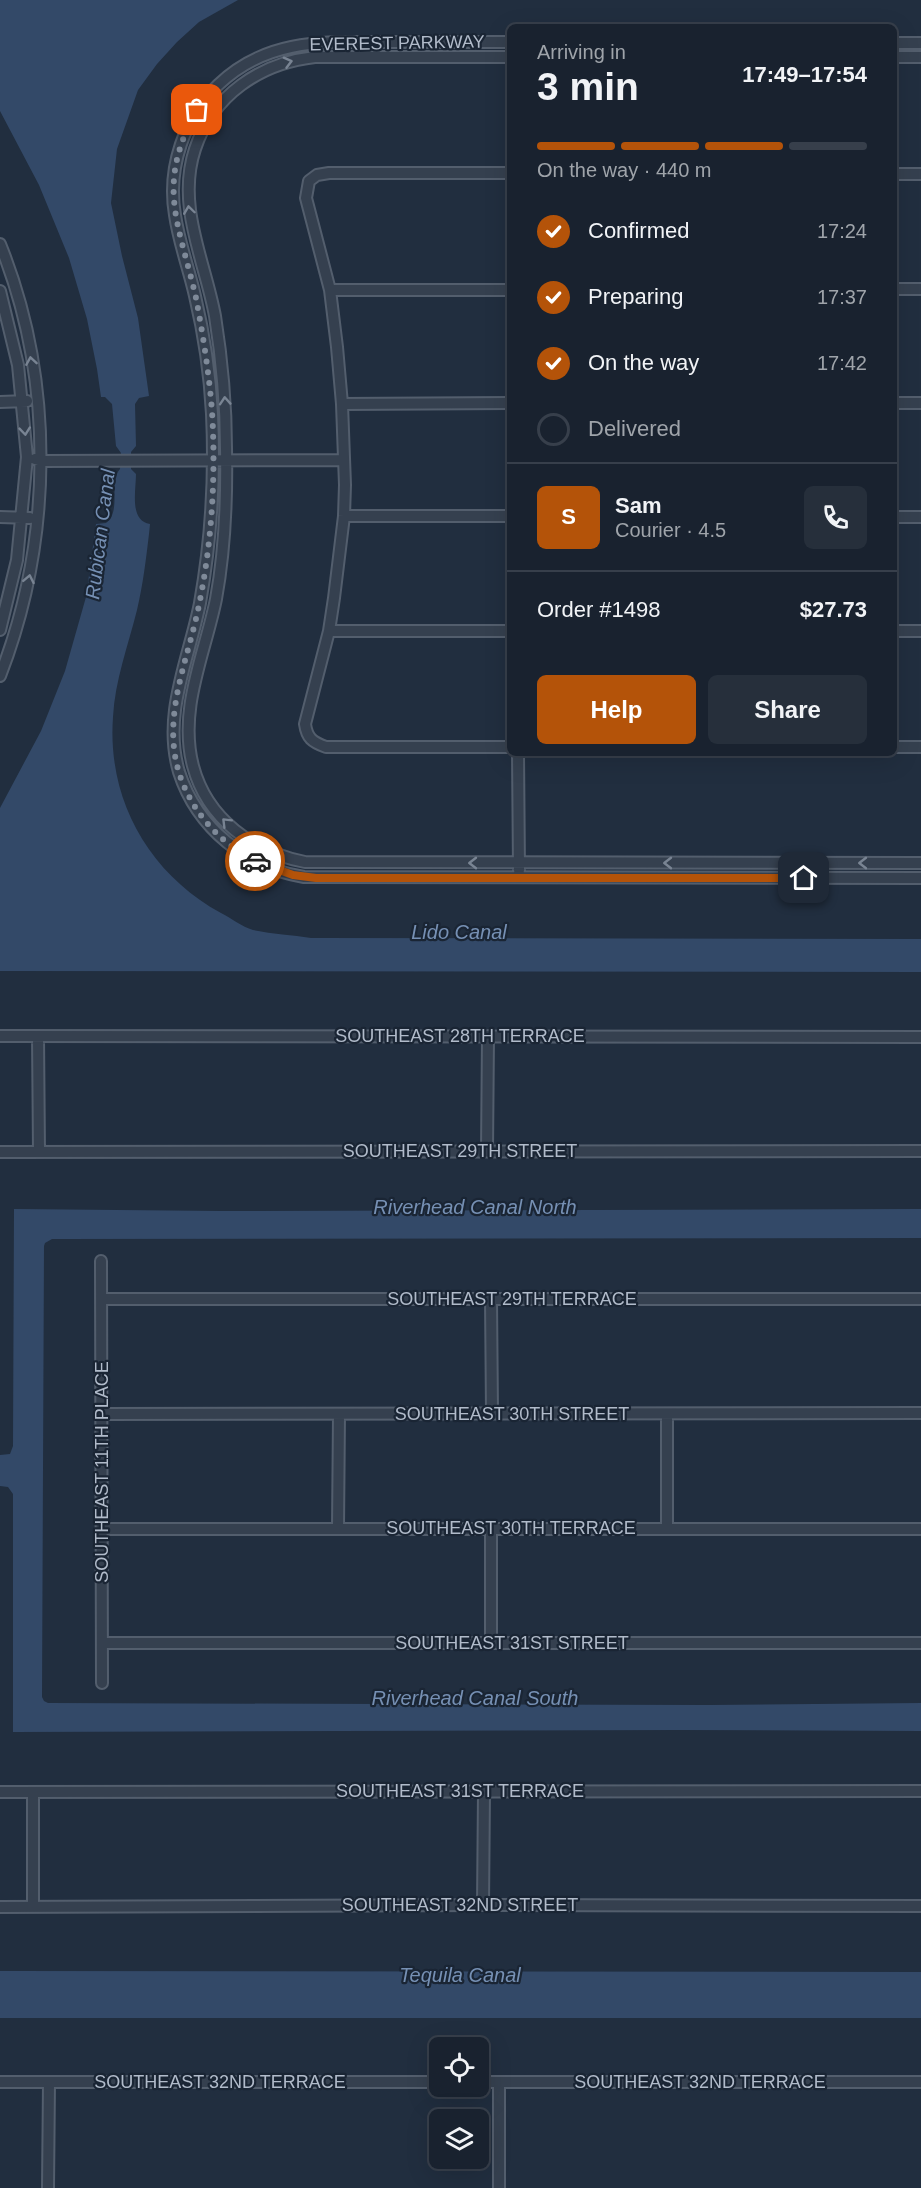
<!DOCTYPE html>
<meta charset="utf-8">
<style>
body{margin:0;font-family:Helvetica,sans-serif;background:#262f3b;color:#f1f3f6;height:100vh;display:flex;flex-direction:column;font-size:22px;white-space:nowrap}
*{box-sizing:border-box;margin:0}
p{font-size:20px;color:#9fa4aa}
.icon{flex:none;width:33px;height:33px;fill:none;stroke:currentColor;stroke-width:2;stroke-linecap:round;stroke-linejoin:round}
.map{position:relative;flex:1;overflow:hidden}
.panel{position:absolute;left:507px;top:24px;width:390px;height:732px;display:flex;flex-direction:column;background:#19222f;border-radius:9px;box-shadow:0 6px 24px #0002,0 0 0 2px #373f4b}
.panel>*{flex:none}
.buttons{position:absolute;left:429px;top:2037px;display:grid;gap:12px}
.buttons a{display:grid;place-items:center;width:60px;height:60px;border-radius:9px;background:#19222f;box-shadow:0 6px 24px #0002,0 0 0 2px #373f4b;font-size:30px}
.pin{position:absolute;display:grid;place-items:center;width:51px;height:51px;color:#fff;margin:-26px;border-radius:12px;box-shadow:0 3px 9px #0006}
.courier{position:absolute;display:grid;place-items:center;width:60px;height:60px;margin:-30px;border:4px solid #b45309;border-radius:50%;background:#fff;color:#222;box-shadow:0 2px 8px #0007}
.overview em{font-style:normal;font-weight:600}
.overview div{display:flex;flex-direction:column-reverse}
.overview{display:flex;align-items:center;justify-content:space-between;height:102px;padding:0 30px}
h1{font-size:39px;font-weight:600;line-height:45px}
.bar{display:grid;grid-template-columns:repeat(4,1fr);gap:9px 6px;align-content:center;height:72px;padding:0 30px}
.bar i{height:8px;border-radius:4px;background:#373f4b}
.bar .on{background:#b45309}
.bar p{grid-column:span 4}
.line{display:flex;align-items:center;gap:15px;padding:0 30px;border-top:2px solid #373f4b}
.line div{flex:1}
.round{display:grid;place-items:center;flex:none;width:63px;height:63px;border-radius:9px;background:#262f3b}
ol{padding:0 30px;list-style:none}
li{display:flex;align-items:center;gap:18px;height:66px}
li p{margin-inline-start:auto}
li .icon{padding:6px;border-radius:50%;background:#b45309;color:#fff;stroke-width:4}
li:last-child{color:#9fa4aa}
li i{width:33px;height:33px;border:3px solid #373f4b;border-radius:50%}
.cta{display:flex;gap:12px;margin-top:auto;padding:12px 30px}
.cta a{flex:1;height:69px;border-radius:9px;background:#b45309;color:#fff;font-size:24px;font-weight:600;line-height:69px;text-align:center}
.cta a+a{background:#262f3b;color:#f1f3f6}
.map>svg:first-child{display:block}
.water{fill:#334968}
.lines{fill:none;stroke-linecap:round;stroke-linejoin:round}
.minor-casing{stroke:#535e6d;stroke-width:14}
.minor{stroke:#35404f;stroke-width:10}
.oneway{stroke:#798493}
.done{stroke:#7f8a99;stroke-width:6;stroke-dasharray:0 10.8}
.route{stroke:#b45309;stroke-width:8}
.labels{text-anchor:middle;stroke-width:4.5;stroke-linejoin:round;paint-order:stroke}
.street-label{font-size:18px;fill:#b1bbca;stroke:#1a2534}
.water-label{font-size:20px;font-style:italic;fill:#7690b4;stroke:#1a2534}
</style>
<div class="map">
<svg width="921" height="2188" viewBox="0 0 921 2188">
<rect width="100%" height="100%" fill="#212e3f"/>
<path class="water" d="M0 0H238L199 22 177 42 157 64 138 90 117 149 111 203 122 256 138 318 149 396 139 398 135 404 136 446 131 452V469L136 474C136 490 129 521 150 524L149 534C146 559 143 585 137 610 128 646 115 680 113 717 107 799 148 873 221 913 231 918 242 927 253 930 272 934 292 935 311 938L921 939V972L0 971V808L41 731 65 671 86 597 96 524 106 523C122 511 108 483 120 469L121 453 116 446 112 404 105 397H101L97 369 87 319 69 258 39 185 0 111Z
M14 1209 221 1211 921 1209V1238L52 1239 45 1243 44 1246 42 1697 44 1701 48 1703 709 1705 921 1703V1731L678 1730 13 1732V1494L8 1487 0 1486V1455L10 1454 13 1446Z
M0 1971 921 1972V2018H0Z"/>
<g class="lines">
<defs>
<path id="minor" d="M510 42C470 42 431 42 391 42 327 42 268 37 218 85 184 118 167 168 175 215 179 243 189 269 195 296 204 334 210 375 212 414 215 477 211 541 200 603 189 659 162 714 179 772 197 828 247 868 304 877L921 878
M894 43H921
M510 57H315C260 63 213 95 195 149 176 206 205 261 215 316 222 360 226 404 226 448 227 498 225 550 216 599 205 654 178 709 193 766 207 819 253 852 305 862L921 863
M894 57H921
M510 173H329L317 175 309 181 306 198 330 290 337 347 342 404 345 485 344 516 334 598 329 631 305 724C307 738 312 742 326 747H510
M894 174H921
M0 244C55 381 53 539 0 676
M894 289H921
M330 290H510
M0 291 18 365 27 457 17 560 0 630
M0 402 27 401
M894 403H921
M342 404 510 403
M35 459 42 461 344 460
M344 516H510
M0 517 30 518
M894 517H921
M329 631H510
M894 631H921
M894 747H921
M518 753 519 870
M0 1036 921 1037
M38 1036 39 1152
M487 1151 488 1036
M0 1152 921 1151
M101 1261 102 1683
M102 1299H921
M491 1299 492 1413
M102 1414 921 1413
M338 1528 339 1414
M491 1528V1643
M667 1528V1414
M102 1529H921
M102 1643H921
M0 1792 921 1791
M33 1792V1906
M483 1905 484 1792
M0 1907 483 1905 921 1906
M0 2082H440
M478 2082H921
M48 2188 49 2082
M499 2188V2082"/>
</defs>
<use href="#minor" class="minor-casing"/>
<use href="#minor" class="minor"/>
</g>
<defs><path id="oneway-chevron" d="M-2-3.5L2.5 0L-2 3.5" fill="none" stroke-width="1.6" stroke-linecap="round" stroke-linejoin="round" transform="scale(1.5)"/></defs>
<g class="oneway">
<use href="#oneway-chevron" transform="translate(288 62) rotate(-15)"/>
<use href="#oneway-chevron" transform="translate(189 210) rotate(-98)"/>
<use href="#oneway-chevron" transform="translate(31 361) rotate(-99)"/>
<use href="#oneway-chevron" transform="translate(225 401) rotate(-94)"/>
<use href="#oneway-chevron" transform="translate(25 431) rotate(84)"/>
<use href="#oneway-chevron" transform="translate(29 579) rotate(-79)"/>
<use href="#oneway-chevron" transform="translate(226 822) rotate(-135)"/>
<use href="#oneway-chevron" transform="translate(473 863) rotate(180)"/>
<use href="#oneway-chevron" transform="translate(668 863) rotate(-180)"/>
<use href="#oneway-chevron" transform="translate(863 863) rotate(-180)"/>
</g>
<g class="lines">
<path class="done" d="M197 110C155 185 179 223 196 298 203 335 209 373 212 411 216 475 212 542 199 605 189 656 165 708 176 761 185 804 216 841 255 861"/>
<path class="route" d="M255 861 293 875 316 878H804"/>
</g>
<g class="labels">
<g class="street-label">
<text transform="translate(397 43) rotate(-1)" y="6">EVEREST PARKWAY</text>
<text x="460" y="1042">SOUTHEAST 28TH TERRACE</text>
<text x="460" y="1157">SOUTHEAST 29TH STREET</text>
<text x="512" y="1305">SOUTHEAST 29TH TERRACE</text>
<text x="512" y="1420">SOUTHEAST 30TH STREET</text>
<text transform="translate(102 1472) rotate(-90)" y="6">SOUTHEAST 11TH PLACE</text>
<text x="511" y="1534">SOUTHEAST 30TH TERRACE</text>
<text x="512" y="1649">SOUTHEAST 31ST STREET</text>
<text x="460" y="1797">SOUTHEAST 31ST TERRACE</text>
<text x="460" y="1911">SOUTHEAST 32ND STREET</text>
<text x="220" y="2088">SOUTHEAST 32ND TERRACE</text>
<text x="700" y="2088">SOUTHEAST 32ND TERRACE</text>
</g>
<g class="water-label">
<text transform="translate(100 534) rotate(-83)" y="7">Rubican Canal</text>
<text x="459" y="939">Lido Canal</text>
<text x="475" y="1214">Riverhead Canal North</text>
<text x="475" y="1705">Riverhead Canal South</text>
<text x="460" y="1982">Tequila Canal</text>
</g>
</g>
</svg>
<div class="buttons">
<a><svg class="icon" aria-label="locate" viewBox="0 0 24 24"><circle cx="12" cy="12" r="6"/><path d="M12 2v4M12 18v4M2 12h4M18 12h4"/></svg></a>
<a><svg class="icon" aria-label="layers" viewBox="0 0 24 24"><path d="M12 4l9 5-9 5-9-5zM3 14l9 5 9-5"/></svg></a>
</div>
<div class="pin" style="left:197px;top:110px;background:#ea580c"><svg class="icon" aria-label="bag" viewBox="0 0 24 24"><path d="M5 8h14l-1 12H6zM9 8a3 3 0 0 1 6 0"/></svg></div>
<div class="pin" style="left:804px;top:878px;background:#1f2937"><svg class="icon" aria-label="home" viewBox="0 0 24 24"><path d="M3 11l9-7 9 7M6 9v11h12V9"/></svg></div>
<div class="courier" style="left:255px;top:861px"><svg class="icon" aria-label="car" viewBox="0 0 24 24"><path d="M5 17H2v-5l4-1 3-4h7l3 4 3 1v5h-3M9 17h6M6 11h13"/><circle cx="7" cy="17" r="2"/><circle cx="17" cy="17" r="2"/></svg></div>
<section class="panel">
<div class="overview"><div><h1>3 min</h1><p>Arriving in</p></div><em>17:49–17:54</em></div>
<div class="bar"><i class="on"></i><i class="on"></i><i class="on"></i><i></i><p>On the way · 440 m</p></div>
<ol>
<li><svg class="icon" aria-label="check" viewBox="0 0 24 24"><path d="M5 12l5 5 9-10"/></svg>Confirmed<p>17:24</p></li>
<li><svg class="icon" aria-label="check" viewBox="0 0 24 24"><path d="M5 12l5 5 9-10"/></svg>Preparing<p>17:37</p></li>
<li><svg class="icon" aria-label="check" viewBox="0 0 24 24"><path d="M5 12l5 5 9-10"/></svg>On the way<p>17:42</p></li>
<li><i></i>Delivered</li>
</ol>
<div class="line" style="height:108px"><b class="round" style="background:#b45309;color:#fff">S</b><div><b>Sam</b><p>Courier · 4.5</p></div><a class="round"><svg class="icon" aria-label="phone" viewBox="0 0 24 24"><path d="M5 4h4l2 5-3 2q2 4 5 5l2-3 5 2v4C11 20 4 13 5 4z"/></svg></a></div>
<div class="line" style="height:78px"><div>Order #1498</div><b>$27.73</b></div>
<div class="cta"><a>Help</a><a>Share</a></div>
</section>
</div>
